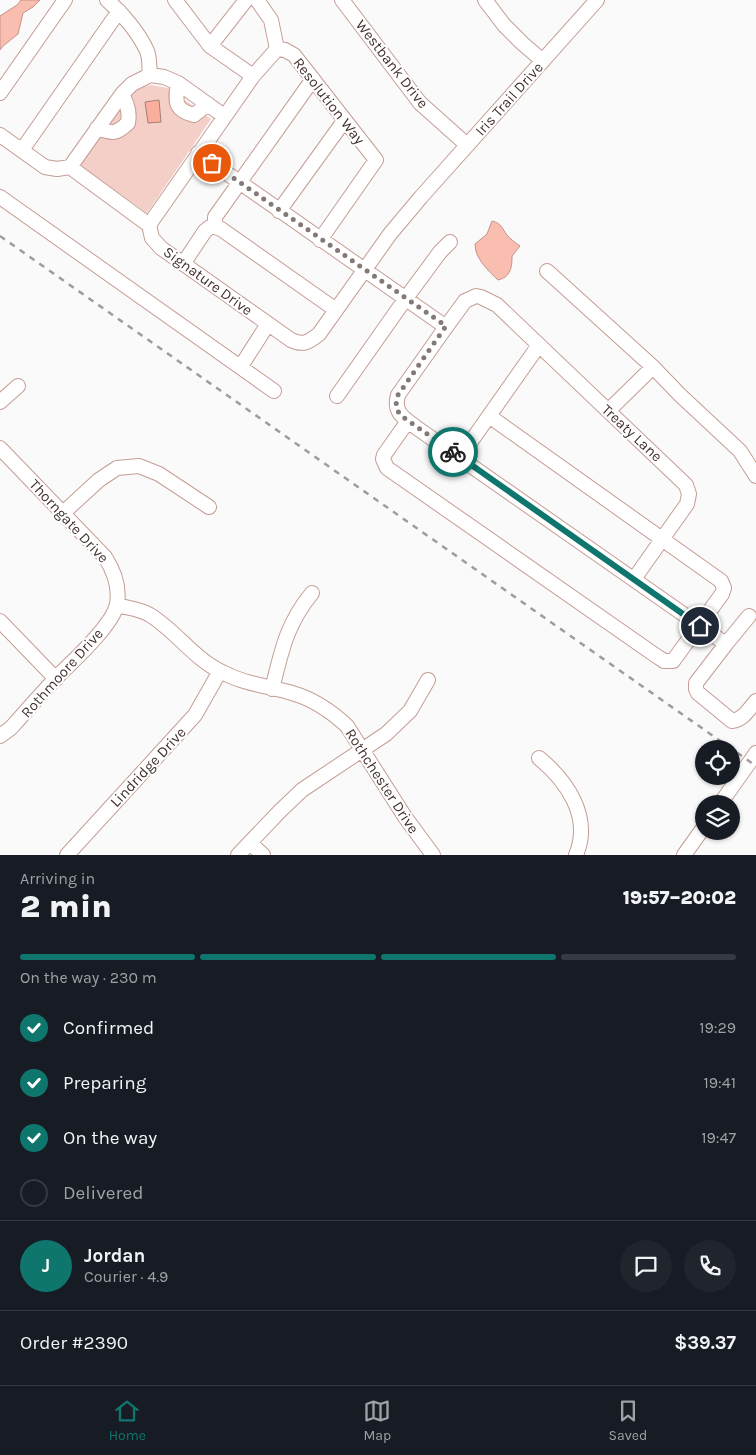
<!DOCTYPE html>
<meta charset="utf-8">
<style>
body{margin:0;font-family:Karla,sans-serif;background:#20242c;color:#f1f3f6;height:100vh;display:flex;flex-direction:column;font-size:19px;white-space:nowrap}
*{box-sizing:border-box;margin:0}
p{font-size:16px;color:#9ea1a6}
.icon{flex:none;width:28px;height:28px;fill:none;stroke:currentColor;stroke-width:2;stroke-linecap:round;stroke-linejoin:round}
.map{position:relative;height:855px;overflow:hidden}
.side{display:flex;flex-direction:column;background:#171b24;flex:1}
.side>*{flex:none}
.controls{position:absolute;left:695px;top:740px;display:grid;gap:10px}
.controls a{display:grid;place-items:center;width:45px;height:45px;border-radius:50%;background:#171b24;box-shadow:0 1px 4px #0004;font-size:25px}
.pin{position:absolute;display:grid;place-items:center;width:42px;height:42px;color:#fff;margin:-21px;border:2px solid #fff;border-radius:50%;box-shadow:0 1px 5px #0007}
.courier{position:absolute;display:grid;place-items:center;width:50px;height:50px;margin:-25px;border:4px solid #0f766e;border-radius:50%;background:#fff;color:#222;box-shadow:0 1px 6px #0007}
.overview em{font-style:normal;font-weight:800}
.overview div{display:flex;flex-direction:column-reverse}
.overview{display:flex;align-items:center;justify-content:space-between;height:85px;padding:0 20px}
h1{font-size:32px;font-weight:800;line-height:38px}
.bar{display:grid;grid-template-columns:repeat(4,1fr);gap:8px 5px;align-content:center;height:60px;padding:0 20px}
.bar i{height:6px;border-radius:4px;background:#363941}
.bar .current{background:#0f766e}
.bar p{grid-column:span 4}
.line{display:flex;align-items:center;gap:12px;padding:0 20px;border-top:1px solid #363941}
.line div{flex:1}
.round{display:grid;place-items:center;flex:none;width:52px;height:52px;border-radius:26px;background:#20242c}
ol{padding:0 20px;list-style:none}
li{display:flex;align-items:center;gap:15px;height:55px}
li p{margin-inline-start:auto}
li .icon{padding:5px;border-radius:50%;background:#0f766e;color:#fff;stroke-width:4}
li:last-child{color:#9ea1a6}
li i{width:28px;height:28px;border:2px solid #363941;border-radius:50%}
.tabs{display:flex;justify-content:space-around;align-items:center;height:70px;border-top:1px solid #363941;background:#171b24;font-size:14px;color:#9ea1a6}
.tabs a{display:grid;justify-items:center;gap:2px}
.tabs .current{color:#0f766e}
.map>svg:first-child{display:block}
.green{fill:#f3cfc7}
.water{fill:#f9beb0;stroke:#c29489}
.building{fill:#fcae9d;stroke:#a68077}
.lines{fill:none;stroke-linecap:round;stroke-linejoin:round}
.minor-casing{stroke:#c59d94;stroke-width:16}
.minor{stroke:#fff;stroke-width:14}
.rail{stroke:#a39b99;stroke-width:2.5;stroke-dasharray:6 6;stroke-linecap:butt}
.done{stroke:#837976;stroke-width:5;stroke-dasharray:0 9}
.route{stroke:#0f766e;stroke-width:6}
.labels{text-anchor:middle;stroke-width:4;stroke-linejoin:round;paint-order:stroke}
.street-label{font-size:15px;fill:#43332f;stroke:#fff}
</style>
<div class="map">
<svg width="756" height="855" viewBox="0 0 756 855">
<rect width="100%" height="100%" fill="#fafafa"/>
<path class="green" d="M151 85 168 88 211 119 147 213 80 165 120 104 134 89Z"/>
<path class="water" d="M21 0H40L33 7 23 13 18 34 3 46 0 50V16L17 5Z
M492 221C501 223 502 228 507 235 510 239 516 243 520 246L512 256C512 267 511 277 498 280 488 270 475 259 475 244L487 234Z"/>
<path class="building" d="M159 100 161 122 148 123 145 102Z"/>
<g class="lines">
<defs>
<path id="minor" d="M107 0C122 13 139 33 147 51 150 58 149 68 150 75L164 77 178 83 224 116
M175 0 210 46 253 76
M257 0 271 20 277 49
M342 0 420 103 467 145
M485 0 504 25 523 44 543 61
M210 46 246 0
M277 49 285 50 294 55 376 160 320 240
M178 83C175 101 174 110 194 115L208 104
M0 93 65 0
M97 128C113 134 116 134 128 123 130 112 127 104 122 94
M0 135 45 167 57 169 70 167 149 225 152 238 161 248 291 340C303 346 309 342 319 334L390 234 421 197 597 0
M22 150 119 11
M198 153 446 327
M70 167 122 94 132 84 150 75
M0 197 274 391
M279 211 344 121
M149 225 253 76 277 49
M215 227V217L313 79
M183 264 205 231 210 227H215L221 229 336 310
M547 271 653 367 608 411
M241 366 268 324
M653 367 680 395 740 451 756 476
M337 396 406 298 440 252 450 242
M0 402 18 386
M408 421 384 455 383 459 387 468 655 655 664 661H673L722 594 724 588 721 581 489 416
M0 448 105 557C114 571 120 586 117 604 113 625 73 661 57 677 41 694 26 711 11 728L0 736
M460 457 539 345
M63 513 99 480 117 468 139 466 159 474 209 507
M634 579 687 504 689 494 686 485 497 305 481 297 476 296 465 301 446 327 398 395C393 413 404 418 417 428L726 644 696 683V689L698 693 732 721C743 720 749 709 756 701
M117 605C127 608 141 609 150 615 176 631 194 659 222 672 244 684 268 686 292 693 313 699 331 711 347 726L405 817 433 855
M0 621 56 679
M726 644 749 616
M272 689C282 650 286 625 312 593
M539 758C567 781 592 817 576 855
M720 804 756 753
M250 843 263 855
M67 855 195 715 220 671
M238 855 280 811 302 790 386 734 410 711 428 680
M684 855 704 827"/>
</defs>
<use href="#minor" class="minor-casing"/>
<use href="#minor" class="minor"/>
<path class="rail" d="M0 236 756 766"/>
</g>
<g class="lines">
<path class="done" d="M212 163 446 326 398 395C395 403 396 408 400 415L453 452"/>
<path class="route" d="M453 452 700 626"/>
</g>
<g class="labels">
<g class="street-label">
<text transform="translate(392 64) rotate(52)" y="5">Westbank Drive</text>
<text transform="translate(509 99) rotate(-48)" y="5">Iris Trail Drive</text>
<text transform="translate(329 101) rotate(52)" y="5">Resolution Way</text>
<text transform="translate(208 281) rotate(36)" y="5">Signature Drive</text>
<text transform="translate(632 433) rotate(43)" y="5">Treaty Lane</text>
<text transform="translate(69 521) rotate(47)" y="5">Thorngate Drive</text>
<text transform="translate(62 673) rotate(-48)" y="5">Rothmoore Drive</text>
<text transform="translate(148 767) rotate(-47)" y="5">Lindridge Drive</text>
<text transform="translate(382 781) rotate(57)" y="5">Rothchester Drive</text>
</g>
</g>
</svg>
<div class="controls">
<a><svg class="icon" aria-label="locate" viewBox="0 0 24 24"><circle cx="12" cy="12" r="6"/><path d="M12 2v4M12 18v4M2 12h4M18 12h4"/></svg></a>
<a><svg class="icon" aria-label="layers" viewBox="0 0 24 24"><path d="M12 4l9 5-9 5-9-5zM3 14l9 5 9-5"/></svg></a>
</div>
<div class="pin" style="left:212px;top:163px;background:#ea580c"><svg class="icon" aria-label="bag" viewBox="0 0 24 24"><path d="M5 8h14l-1 12H6zM9 8a3 3 0 0 1 6 0"/></svg></div>
<div class="pin" style="left:700px;top:626px;background:#1f2937"><svg class="icon" aria-label="home" viewBox="0 0 24 24"><path d="M3 11l9-7 9 7M6 9v11h12V9"/></svg></div>
<div class="courier" style="left:453px;top:452px"><svg class="icon" aria-label="bike" viewBox="0 0 24 24"><circle cx="6" cy="16" r="4"/><circle cx="18" cy="16" r="4"/><path d="M6 16l4-8h5l3 8M10 8l3 8H6M13 5h3"/></svg></div>
</div>
<section class="side">
<div class="overview"><div><h1>2 min</h1><p>Arriving in</p></div><em>19:57–20:02</em></div>
<div class="bar"><i class="current"></i><i class="current"></i><i class="current"></i><i></i><p>On the way · 230 m</p></div>
<ol>
<li><svg class="icon" aria-label="check" viewBox="0 0 24 24"><path d="M5 12l5 5 9-10"/></svg>Confirmed<p>19:29</p></li>
<li><svg class="icon" aria-label="check" viewBox="0 0 24 24"><path d="M5 12l5 5 9-10"/></svg>Preparing<p>19:41</p></li>
<li><svg class="icon" aria-label="check" viewBox="0 0 24 24"><path d="M5 12l5 5 9-10"/></svg>On the way<p>19:47</p></li>
<li><i></i>Delivered</li>
</ol>
<div class="line" style="height:90px"><b class="round" style="background:#0f766e;color:#fff">J</b><div><b>Jordan</b><p>Courier · 4.9</p></div><a class="round"><svg class="icon" aria-label="chat" viewBox="0 0 24 24"><path d="M4 5h16v11H9l-5 4z"/></svg></a><a class="round"><svg class="icon" aria-label="phone" viewBox="0 0 24 24"><path d="M5 4h4l2 5-3 2q2 4 5 5l2-3 5 2v4C11 20 4 13 5 4z"/></svg></a></div>
<div class="line" style="height:65px"><div>Order #2390</div><b>$39.37</b></div>
</section>
<nav class="tabs">
<a class="current"><svg class="icon" aria-label="home" viewBox="0 0 24 24"><path d="M3 11l9-7 9 7M6 9v11h12V9"/></svg>Home</a>
<a><svg class="icon" aria-label="map" viewBox="0 0 24 24"><path d="M3 6l6-2 6 2 6-2v14l-6 2-6-2-6 2zM9 4v14M15 6v14"/></svg>Map</a>
<a><svg class="icon" aria-label="saved" viewBox="0 0 24 24"><path d="M7 4h10v16l-5-4-5 4z"/></svg>Saved</a>
</nav>
